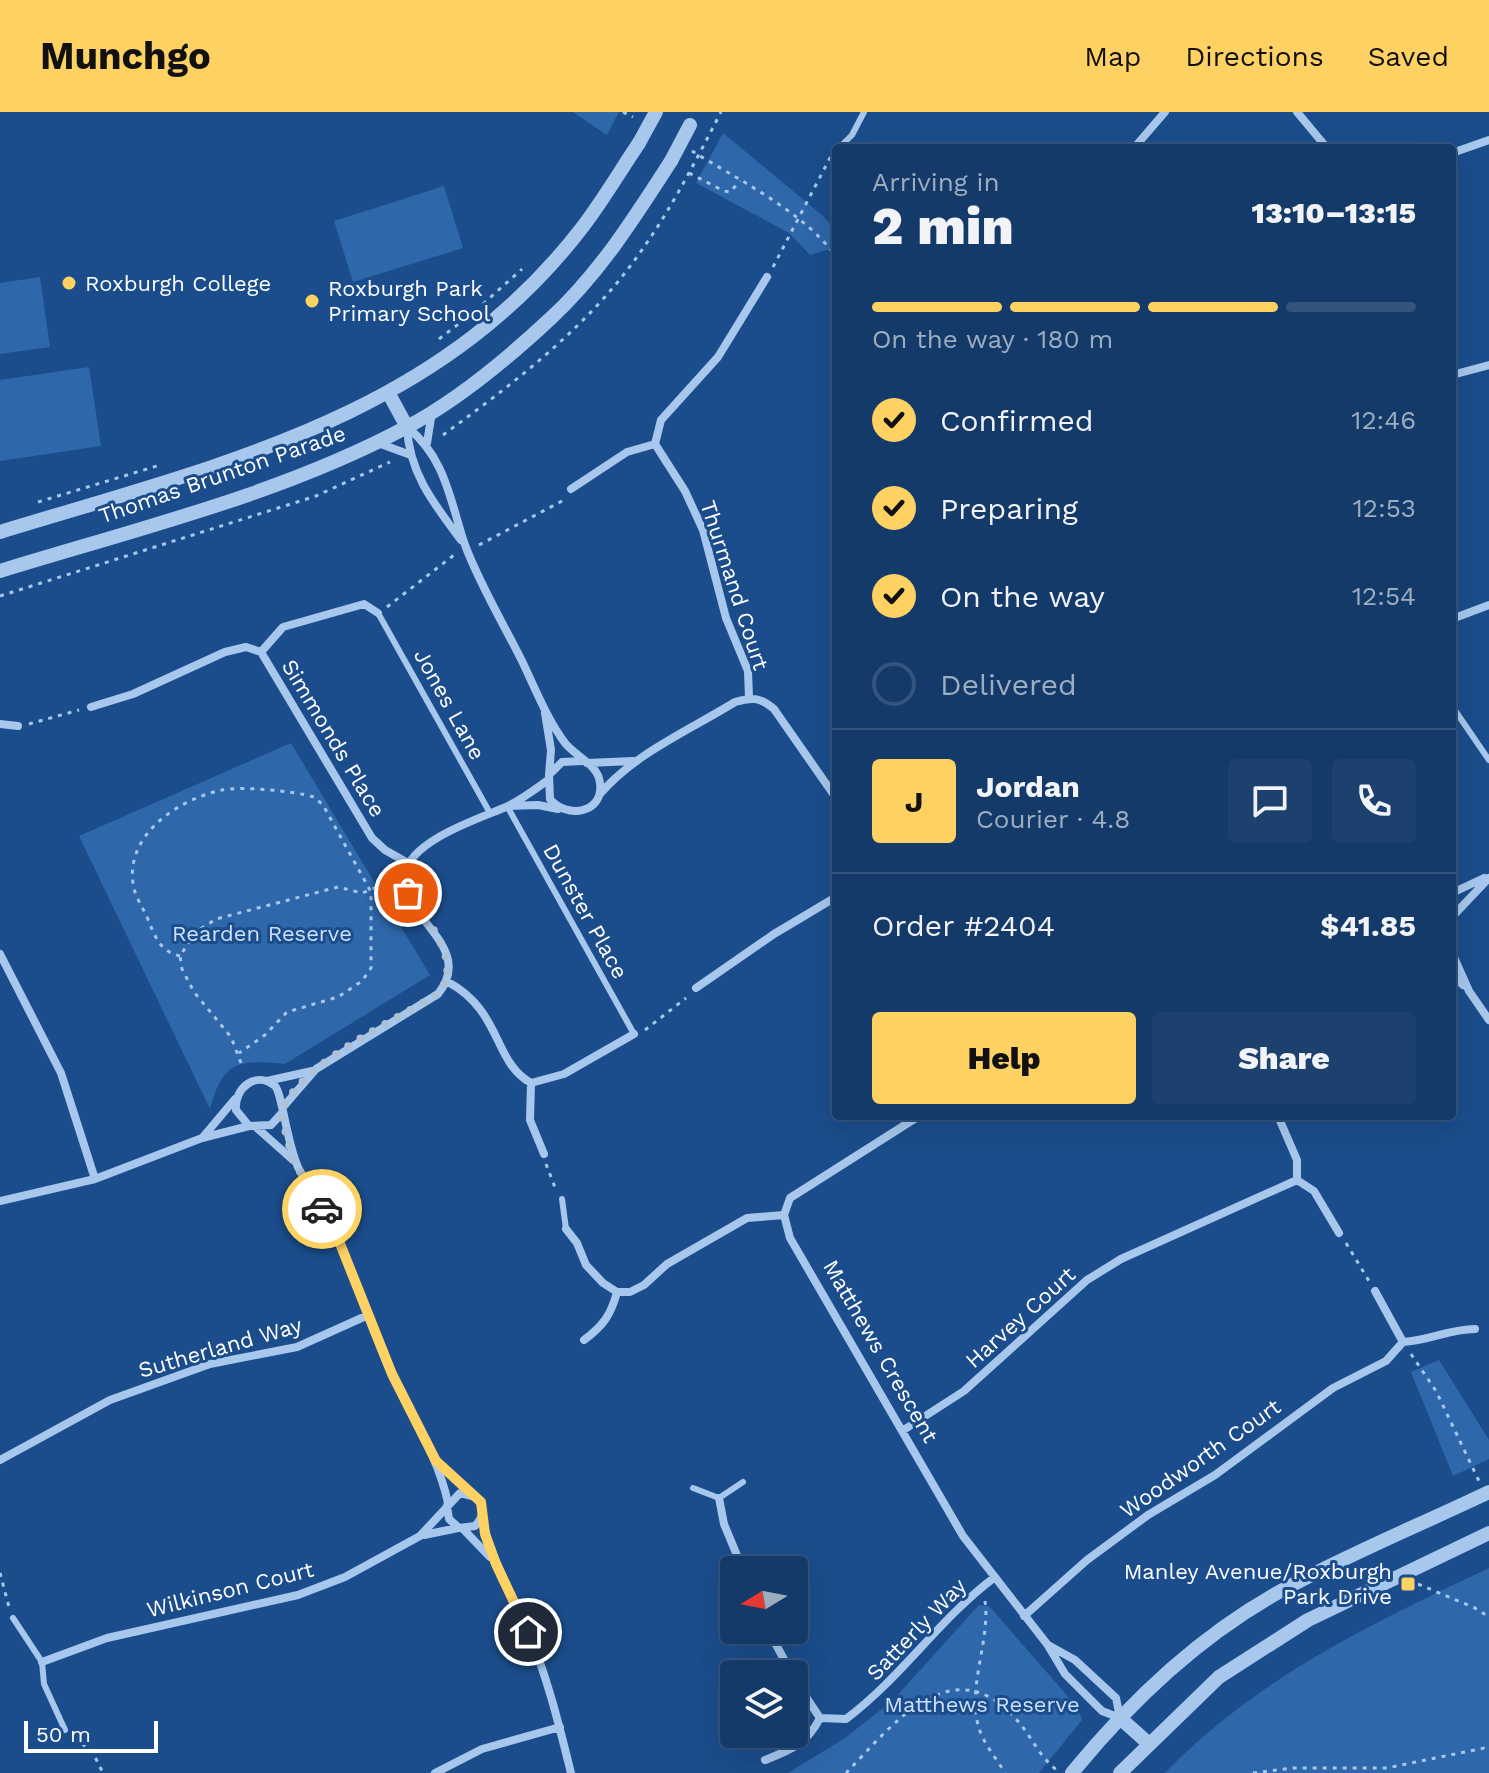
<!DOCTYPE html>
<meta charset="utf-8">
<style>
body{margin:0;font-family:"Work Sans",sans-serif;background:#1d416f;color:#f1f3f6;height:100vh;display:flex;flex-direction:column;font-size:30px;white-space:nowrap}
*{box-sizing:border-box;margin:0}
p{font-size:26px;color:#9dadc0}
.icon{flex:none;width:44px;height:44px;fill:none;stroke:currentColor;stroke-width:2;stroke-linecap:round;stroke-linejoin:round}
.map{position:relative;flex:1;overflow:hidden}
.drawer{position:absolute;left:832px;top:32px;width:624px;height:976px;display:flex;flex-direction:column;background:#143a69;border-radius:8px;box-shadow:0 8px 32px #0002,0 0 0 2px #33547d}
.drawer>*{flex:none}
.needle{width:52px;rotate:260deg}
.tools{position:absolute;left:720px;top:1444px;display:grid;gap:16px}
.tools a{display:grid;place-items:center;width:88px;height:88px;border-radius:8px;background:#143a69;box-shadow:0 8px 32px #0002,0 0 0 2px #33547d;font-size:40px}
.scale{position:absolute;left:24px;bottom:20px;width:134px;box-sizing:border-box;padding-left:8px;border:4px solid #fff;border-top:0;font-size:22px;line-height:28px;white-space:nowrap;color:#fff;-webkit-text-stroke:6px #1b4d8c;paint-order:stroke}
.pin{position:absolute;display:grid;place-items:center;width:68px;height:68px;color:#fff;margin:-34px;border:4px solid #fff;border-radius:50%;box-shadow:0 2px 8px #0007}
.courier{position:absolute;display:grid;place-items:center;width:80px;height:80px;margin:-40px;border:6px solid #fed163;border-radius:50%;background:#fff;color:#222;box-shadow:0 2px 10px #0007}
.overview em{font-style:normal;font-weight:800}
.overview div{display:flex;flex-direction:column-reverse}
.overview{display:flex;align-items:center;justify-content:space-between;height:136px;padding:0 40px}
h1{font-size:52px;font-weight:800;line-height:60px}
.bar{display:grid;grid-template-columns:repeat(4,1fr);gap:12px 8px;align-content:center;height:96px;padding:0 40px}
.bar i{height:10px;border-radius:6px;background:#33547d}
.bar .selected{background:#fed163}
.bar p{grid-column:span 4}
.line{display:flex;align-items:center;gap:20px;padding:0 40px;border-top:2px solid #33547d}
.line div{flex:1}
.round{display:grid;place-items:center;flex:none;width:84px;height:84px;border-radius:8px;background:#1d416f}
ol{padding:0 40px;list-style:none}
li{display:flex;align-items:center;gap:24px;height:88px}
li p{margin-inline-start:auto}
li .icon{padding:8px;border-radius:50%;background:#fed163;color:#111;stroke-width:4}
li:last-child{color:#9dadc0}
li i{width:44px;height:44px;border:4px solid #33547d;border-radius:50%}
.primary-button{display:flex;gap:16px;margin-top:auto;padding:16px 40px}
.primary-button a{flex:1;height:92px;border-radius:8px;background:#fed163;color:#111;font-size:32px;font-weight:800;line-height:92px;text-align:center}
.primary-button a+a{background:#1d416f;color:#f1f3f6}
header{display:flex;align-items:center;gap:48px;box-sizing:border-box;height:112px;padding:0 40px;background:#fed163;color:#111}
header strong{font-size:38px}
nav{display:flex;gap:44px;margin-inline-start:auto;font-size:28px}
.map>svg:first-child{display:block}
.green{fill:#2e67aa}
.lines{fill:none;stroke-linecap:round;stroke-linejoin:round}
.path{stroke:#a7c7ed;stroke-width:3;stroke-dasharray:4 6;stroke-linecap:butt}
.service{stroke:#a7c7ed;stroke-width:6}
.minor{stroke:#a7c7ed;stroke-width:8}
.tertiary{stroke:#a7c7ed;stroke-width:14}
.tertiary-bridge{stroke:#a7c7ed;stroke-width:14}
.done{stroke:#afc1d7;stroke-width:8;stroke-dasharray:0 14.4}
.route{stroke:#fed163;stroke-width:10}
.poi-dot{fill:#fed163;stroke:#1b4d8c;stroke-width:3}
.labels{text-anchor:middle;stroke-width:6;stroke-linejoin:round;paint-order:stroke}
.poi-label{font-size:22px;fill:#fff;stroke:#1b4d8c;text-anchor:start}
.street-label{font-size:22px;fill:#fff;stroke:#1b4d8c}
.park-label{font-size:22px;fill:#cce1f9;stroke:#1b4d8c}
</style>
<header>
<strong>Munchgo</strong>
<nav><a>Map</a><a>Directions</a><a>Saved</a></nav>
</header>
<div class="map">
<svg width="1489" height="1661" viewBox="0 0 1489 1661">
<rect width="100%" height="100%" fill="#1b4d8c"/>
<path class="green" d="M573 0H619L607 23Z
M723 21 823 104 836 119V135L810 143 789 121 696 71Z
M444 74 463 136 353 170 334 109Z
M40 165 50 235 0 242V171Z
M89 255 101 334 0 349V268Z
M291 631 430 863 285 952C238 947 223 949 210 997L79 724Z
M1439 1248 1489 1328V1347L1453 1364 1411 1260Z
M1489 1456V1661H1165C1256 1566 1373 1511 1489 1456Z
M979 1493 989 1494 1078 1596 1082 1608 1039 1661H788L845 1626 893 1588Z"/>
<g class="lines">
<path class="path" d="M623 0 633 5
M692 39C737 67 806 101 836 145
M689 61 724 79 730 80 740 69
M773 155 831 44
M483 192 522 157
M439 227 465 207
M443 323C514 271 588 215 639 142 671 98 696 48 721 0
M38 390 157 354
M479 433 564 388
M0 484 316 384 390 350
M387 495 454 443
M29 612 79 598
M180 844C159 839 155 824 147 805 142 794 134 783 133 771 126 722 179 687 222 678 243 674 294 679 314 685L323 693 371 780V856L362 869 338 885 287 900 265 923 239 941
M645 918 686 886
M241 951 231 925 194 880 182 857 180 844 196 820 216 807 338 775 362 781 393 769
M546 1052 556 1078
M1346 1131 1369 1169
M1411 1242 1436 1279 1479 1369
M0 1461 9 1495
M1418 1472 1475 1496 1489 1505
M985 1489C991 1531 963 1583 982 1624 988 1637 998 1649 1005 1661
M74 1626 92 1639 103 1661
M846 1661C891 1615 951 1534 1016 1607 1031 1623 1039 1645 1058 1659
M1253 1661 1293 1656H1387L1489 1635"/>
<path class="service" d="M839 36 852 23 864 0
M378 501 490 701
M1452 594 1489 648
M507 694 634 922
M562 1087 566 1117
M693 1376 719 1386 743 1370
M13 1506 42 1550 44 1572 65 1618"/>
<path class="minor" d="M1297 0 1327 36
M1134 36 1165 0
M1452 41 1489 28
M1452 263 1489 253
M407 315C446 346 450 389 465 433 480 473 503 511 522 549 535 576 547 607 565 631 576 645 598 652 600 671 604 702 566 707 550 687L549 663 562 650 583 649
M407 315C409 361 434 392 461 428
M378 331 408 342
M427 331 432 300
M571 377 627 340 655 332
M1452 507 1489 493
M261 540 283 515 364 492 378 501
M749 586 748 559 726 506 703 418 685 379 655 332 661 308 718 245 767 165
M91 595 133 582 225 540 246 535 261 540 372 726 385 738 408 751
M545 601 551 638 549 663
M0 612 18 614
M587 651 633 649
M600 682C635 641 690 618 735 590 752 585 760 585 774 597L836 686
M508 694 538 693 558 697
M1452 781 1484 766
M1452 805 1489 766
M1452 841 1469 879 1489 908
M0 842 61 961 95 1067
M1452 861 1463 873
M448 870C502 899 493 950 531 971L564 962 634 922
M696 876 774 822 836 785
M267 969 312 959
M531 971 530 1008 544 1042
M284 994 316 957 438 882C477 834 397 804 405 761 412 728 478 707 506 695 521 688 534 678 548 668
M281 1002 271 1013 249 1014 236 998C234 977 255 958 275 974 282 980 288 1039 300 1059 312 1080 327 1100 336 1122 355 1167 370 1213 390 1258 410 1303 438 1343 448 1391
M919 1004 790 1086 784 1103 790 1126 963 1424 1047 1532 1065 1562 1102 1599 1120 1606
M1278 1004 1297 1048V1068
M257 1016 293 1048
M203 1025 235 987
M1297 1068 1314 1079 1339 1121
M0 1089 95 1067 202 1026 249 1014
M566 1117 577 1131 586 1153 603 1171 617 1180H630L644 1173 667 1152 747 1106 784 1103
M1375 1179 1403 1230
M584 1228C603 1214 611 1203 617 1180
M902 1319 964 1279 1087 1168 1121 1147 1297 1068
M0 1348 110 1288 210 1252 297 1235 366 1204
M439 1352 470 1381
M719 1386 724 1412 743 1458
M482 1405C490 1446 512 1481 528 1519 547 1564 559 1613 571 1661
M463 1417 490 1445
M424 1423 458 1416
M1024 1504 1087 1448 1148 1403 1215 1363 1333 1276 1386 1249 1403 1230C1429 1229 1449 1217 1475 1217
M768 1518 792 1562
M1048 1533 1075 1548 1116 1586 1120 1606
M42 1550 107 1526 298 1483 345 1465 420 1424 460 1381 476 1385C485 1395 484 1405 475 1414L459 1416 449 1407 447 1394
M794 1567 820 1606 846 1607C902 1565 939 1507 995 1465
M765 1648C790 1638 807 1632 820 1606
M435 1661 482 1637 560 1615"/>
<path class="tertiary" d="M389 282 407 315
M0 420C218 353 434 307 581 117 602 90 620 59 639 31
M0 459C136 417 279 383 405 316 457 289 507 247 550 207 599 162 635 105 671 49
M1120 1606 1148 1631
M1072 1661C1129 1591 1200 1524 1279 1480 1341 1446 1408 1418 1472 1388
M1120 1661 1219 1565 1308 1508 1489 1421"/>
<path class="tertiary-bridge" d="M639 31 656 0
M671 49 690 13
M1472 1388 1489 1380"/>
</g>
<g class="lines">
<path class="done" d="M322 1097 293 1048 281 1002C295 954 396 908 438 882 465 849 427 810 408 781"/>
<path class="route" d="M322 1097 335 1119 392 1262 436 1349 481 1390 485 1422 496 1452 528 1520"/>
</g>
<g class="poi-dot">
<circle cx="69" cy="171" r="8"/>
<circle cx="312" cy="189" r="8"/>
<rect x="1400" y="1464" width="16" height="16" rx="4"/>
</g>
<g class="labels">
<g class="poi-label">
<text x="85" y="179">Roxburgh College</text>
<text x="328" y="184">Roxburgh Park<tspan x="328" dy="25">Primary School</tspan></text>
<text x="1392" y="1467" text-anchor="end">Manley Avenue/Roxburgh<tspan x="1392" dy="25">Park Drive</tspan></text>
</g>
<g class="street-label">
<text transform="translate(222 362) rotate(-19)" y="8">Thomas Brunton Parade</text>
<text transform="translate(735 473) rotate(72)" y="8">Thurmand Court</text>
<text transform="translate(450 592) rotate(61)" y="8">Jones Lane</text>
<text transform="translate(334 626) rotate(59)" y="8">Simmonds Place</text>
<text transform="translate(586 799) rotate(61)" y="8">Dunster Place</text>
<text transform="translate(1020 1205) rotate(-42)" y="8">Harvey Court</text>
<text transform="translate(220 1235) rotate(-16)" y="8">Sutherland Way</text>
<text transform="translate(881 1239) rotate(60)" y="8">Matthews Crescent</text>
<text transform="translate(1200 1346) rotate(-35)" y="8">Woodworth Court</text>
<text transform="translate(230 1477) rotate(-14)" y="8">Wilkinson Court</text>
<text transform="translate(916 1517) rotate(-46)" y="8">Satterly Way</text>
</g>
<g class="park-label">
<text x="262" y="829">Rearden Reserve</text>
<text x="982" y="1600">Matthews Reserve</text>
</g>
</g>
</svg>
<div class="tools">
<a><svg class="needle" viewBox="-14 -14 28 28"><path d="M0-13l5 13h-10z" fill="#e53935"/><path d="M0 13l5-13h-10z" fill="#9dadc0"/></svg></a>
<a><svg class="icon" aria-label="layers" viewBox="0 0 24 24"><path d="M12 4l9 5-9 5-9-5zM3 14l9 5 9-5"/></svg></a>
</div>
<div class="scale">50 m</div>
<div class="pin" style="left:408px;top:781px;background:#ea580c"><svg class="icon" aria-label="bag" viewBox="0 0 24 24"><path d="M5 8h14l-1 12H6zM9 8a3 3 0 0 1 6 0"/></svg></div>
<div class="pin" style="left:528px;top:1520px;background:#1f2937"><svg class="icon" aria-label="home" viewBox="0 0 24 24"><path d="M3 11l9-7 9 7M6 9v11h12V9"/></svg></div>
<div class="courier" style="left:322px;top:1097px"><svg class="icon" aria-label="car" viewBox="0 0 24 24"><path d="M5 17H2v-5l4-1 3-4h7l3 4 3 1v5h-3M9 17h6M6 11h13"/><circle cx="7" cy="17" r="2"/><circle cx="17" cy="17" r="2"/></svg></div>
<section class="drawer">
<div class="overview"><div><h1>2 min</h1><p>Arriving in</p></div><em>13:10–13:15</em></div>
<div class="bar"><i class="selected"></i><i class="selected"></i><i class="selected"></i><i></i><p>On the way · 180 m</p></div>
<ol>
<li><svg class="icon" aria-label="check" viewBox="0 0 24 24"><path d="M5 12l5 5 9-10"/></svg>Confirmed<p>12:46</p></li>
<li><svg class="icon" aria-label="check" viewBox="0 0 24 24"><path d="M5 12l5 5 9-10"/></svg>Preparing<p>12:53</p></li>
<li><svg class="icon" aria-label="check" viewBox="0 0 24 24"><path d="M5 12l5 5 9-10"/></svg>On the way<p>12:54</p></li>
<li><i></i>Delivered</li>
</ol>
<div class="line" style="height:144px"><b class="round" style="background:#fed163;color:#111">J</b><div><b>Jordan</b><p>Courier · 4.8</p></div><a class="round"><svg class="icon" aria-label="chat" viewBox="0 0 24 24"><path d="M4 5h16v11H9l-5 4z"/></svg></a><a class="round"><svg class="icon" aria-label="phone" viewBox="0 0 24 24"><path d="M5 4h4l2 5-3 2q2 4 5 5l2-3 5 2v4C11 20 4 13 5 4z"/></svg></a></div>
<div class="line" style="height:104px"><div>Order #2404</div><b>$41.85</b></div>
<div class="primary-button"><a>Help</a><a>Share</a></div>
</section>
</div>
